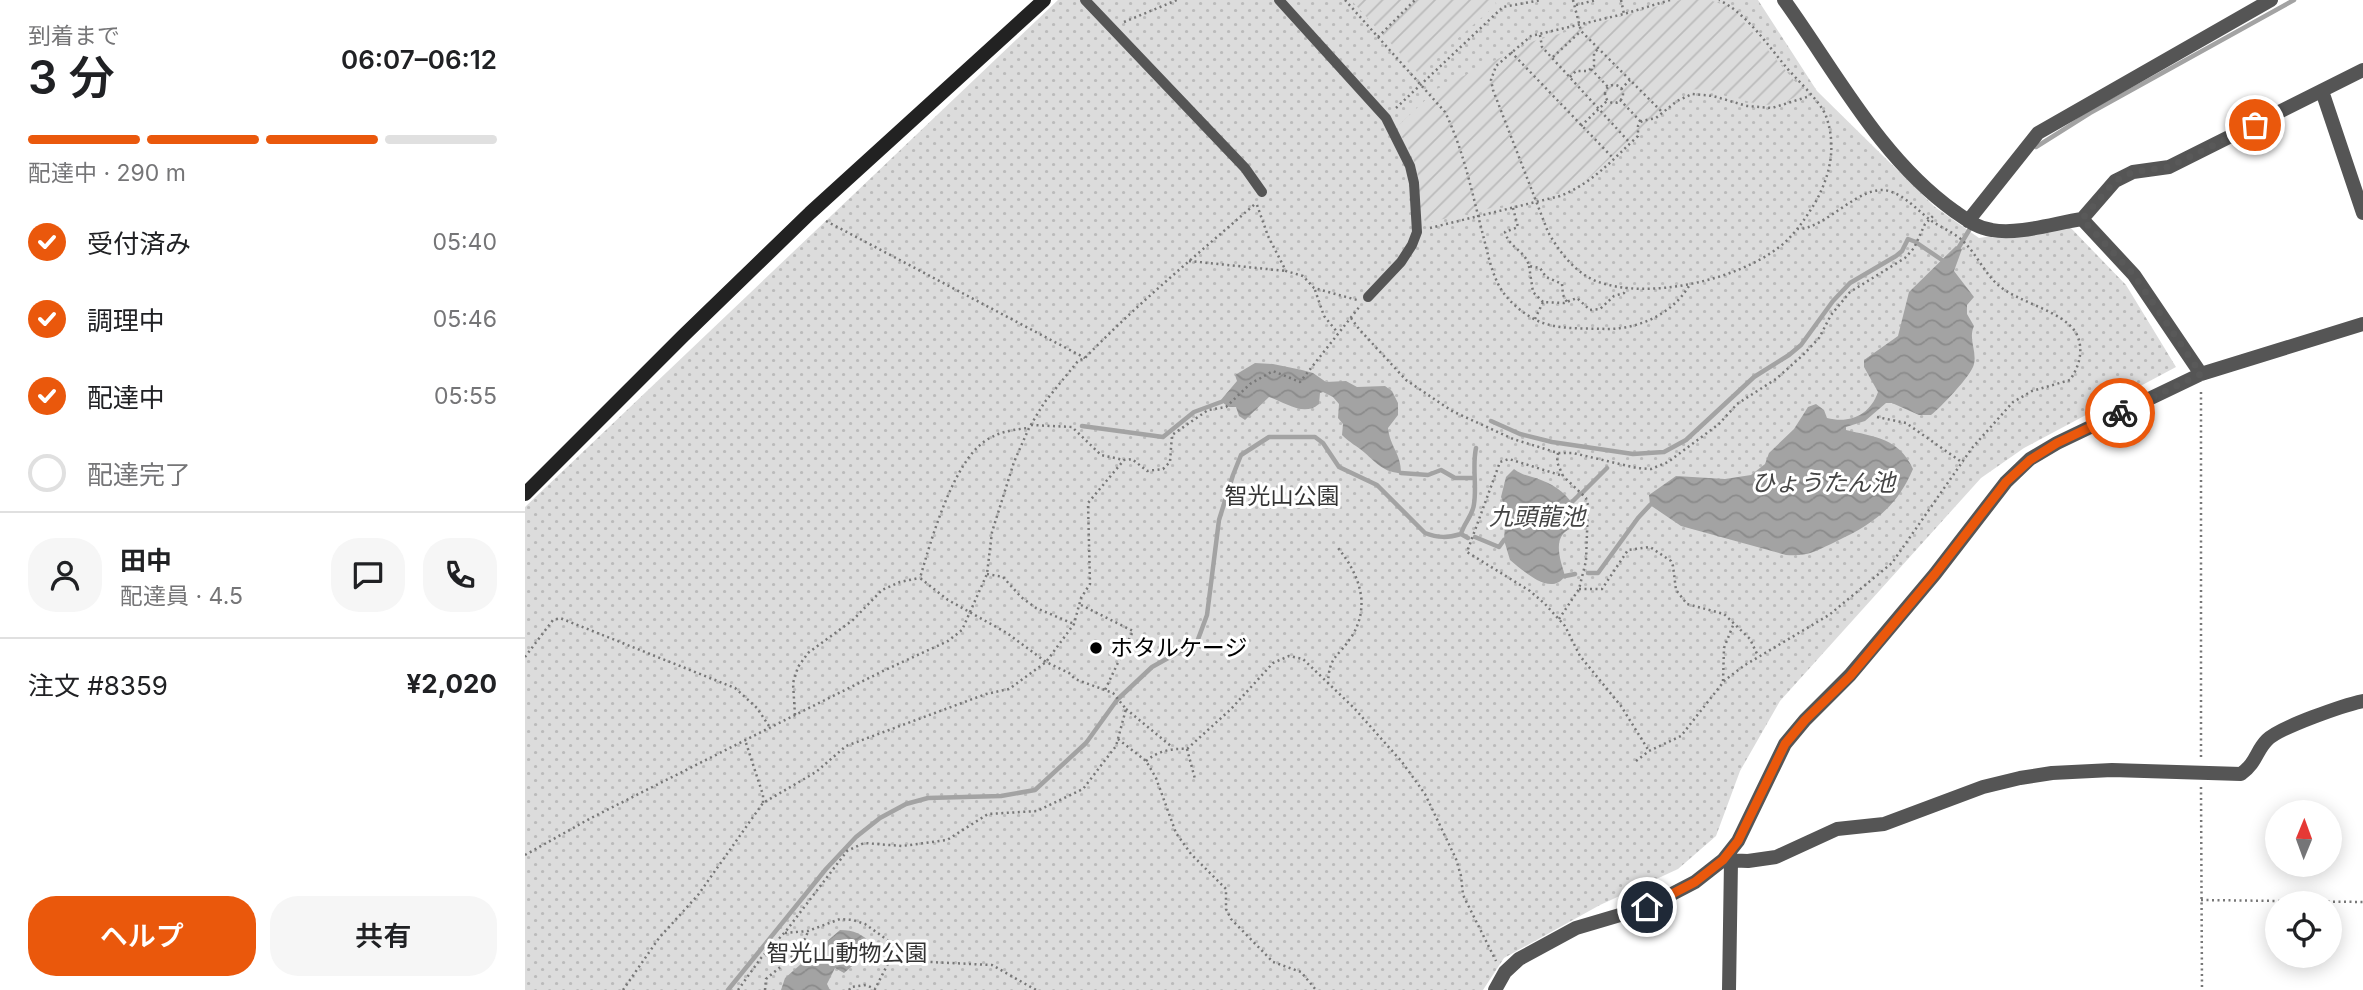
<!DOCTYPE html>
<html lang="ja">
<meta charset="utf-8">
<style>
body{margin:0;font-family:Inter,"Noto Sans JP",sans-serif;background:#f6f6f6;color:#202124;height:100vh;display:flex;flex-direction:column;font-size:26px;white-space:nowrap}
*{box-sizing:border-box;margin:0}
p{font-size:23px;color:#757577}
.icon{flex:none;width:38px;height:38px;fill:none;stroke:currentColor;stroke-width:2;stroke-linecap:round;stroke-linejoin:round}
.map{position:relative;flex:1;overflow:hidden}
.side{display:flex;flex-direction:column;background:#fff;width:525px}
.side>*{flex:none}
.needle{width:46px;rotate:1deg}
.tools{position:absolute;left:1740px;top:800px;display:grid;gap:14px}
.tools a{display:grid;place-items:center;width:77px;height:77px;border-radius:50%;background:#fff;box-shadow:0 4px 18px #0003;font-size:35px}
.pin{position:absolute;display:grid;place-items:center;width:60px;height:60px;color:#fff;margin:-30px;border:4px solid #fff;border-radius:50%;box-shadow:0 2px 7px #0007}
.courier{position:absolute;display:grid;place-items:center;width:70px;height:70px;margin:-35px;border:5px solid #ea580c;border-radius:50%;background:#fff;color:#222;box-shadow:0 2px 9px #0007}
.overview em{font-style:normal;font-weight:600}
.overview div{display:flex;flex-direction:column-reverse}
.overview{display:flex;align-items:center;justify-content:space-between;height:119px;padding:0 28px}
h1{font-size:46px;font-weight:600;line-height:52px}
.bar{display:grid;grid-template-columns:repeat(4,1fr);gap:10px 7px;align-content:center;height:84px;padding:0 28px}
.bar i{height:9px;border-radius:5px;background:#e0e0e0}
.bar .selected{background:#ea580c}
.bar p{grid-column:span 4}
.line{display:flex;align-items:center;gap:18px;padding:0 28px;border-top:2px solid #e0e0e0}
.line div{flex:1}
.round{display:grid;place-items:center;flex:none;width:74px;height:74px;border-radius:28px;background:#f6f6f6}
ol{padding:0 28px;list-style:none}
li{display:flex;align-items:center;gap:21px;height:77px}
li p{margin-inline-start:auto}
li .icon{padding:7px;border-radius:50%;background:#ea580c;color:#fff;stroke-width:4}
li:last-child{color:#757577}
li i{width:38px;height:38px;border:4px solid #e0e0e0;border-radius:50%}
.primary-button{display:flex;gap:14px;margin-top:auto;padding:14px 28px}
.primary-button a{flex:1;height:80px;border-radius:28px;background:#ea580c;color:#fff;font-size:28px;font-weight:600;line-height:80px;text-align:center}
.primary-button a+a{background:#f6f6f6;color:#202124}
main{display:flex;flex:1;min-height:0}
.map>svg:first-child{display:block}
.park{fill:url(#park-dots)}
.garden{fill:url(#garden-furrows)}
.water{fill:url(#water-waves)}
.lines{fill:none;stroke-linecap:round;stroke-linejoin:round}
.stream{stroke:#a3a3a3;stroke-width:4.5}
.path{stroke:#777;stroke-width:2.5;stroke-dasharray:2 3.5;stroke-linecap:butt}
.lane{stroke:#555;stroke-width:10}
.street{stroke:#555;stroke-width:14}
.secondary{stroke:#222;stroke-width:14}
.done{stroke:#595959;stroke-width:7;stroke-dasharray:0 12.6}
.route{stroke:#ea580c;stroke-width:9}
.poi-dot{fill:#000;stroke:#fff;stroke-width:2.5}
.labels{text-anchor:middle;stroke-width:6;stroke-linejoin:round;paint-order:stroke}
.park-label{font-size:23px;fill:#333;stroke:#fff}
.poi-label{font-size:23px;fill:#000;stroke:#fff;text-anchor:start}
.water-label{font-size:24px;font-style:italic;fill:#444;stroke:#fff}
</style>
<main>
<section class="side">
<div class="overview"><div><h1>3 分</h1><p>到着まで</p></div><em>06:07–06:12</em></div>
<div class="bar"><i class="selected"></i><i class="selected"></i><i class="selected"></i><i></i><p>配達中 · 290 m</p></div>
<ol>
<li><svg class="icon" aria-label="check" viewBox="0 0 24 24"><path d="M5 12l5 5 9-10"/></svg>受付済み<p>05:40</p></li>
<li><svg class="icon" aria-label="check" viewBox="0 0 24 24"><path d="M5 12l5 5 9-10"/></svg>調理中<p>05:46</p></li>
<li><svg class="icon" aria-label="check" viewBox="0 0 24 24"><path d="M5 12l5 5 9-10"/></svg>配達中<p>05:55</p></li>
<li><i></i>配達完了</li>
</ol>
<div class="line" style="height:126px"><a class="round"><svg class="icon" aria-label="person" viewBox="0 0 24 24"><circle cx="12" cy="8" r="4"/><path d="M4 21q1-7 8-7t8 7"/></svg></a><div><b>田中</b><p>配達員 · 4.5</p></div><a class="round"><svg class="icon" aria-label="chat" viewBox="0 0 24 24"><path d="M4 5h16v11H9l-5 4z"/></svg></a><a class="round"><svg class="icon" aria-label="phone" viewBox="0 0 24 24"><path d="M5 4h4l2 5-3 2q2 4 5 5l2-3 5 2v4C11 20 4 13 5 4z"/></svg></a></div>
<div class="line" style="height:91px"><div>注文 #8359</div><b>¥2,020</b></div>
<div class="primary-button"><a>ヘルプ</a><a>共有</a></div>
</section>
<div class="map">
<svg width="1838" height="990" viewBox="0 0 1838 990">
<defs>
<pattern id="park-dots" width="8" height="8" patternUnits="userSpaceOnUse" patternTransform="scale(1.75)"><rect width="8" height="8" fill="#dcdcdc"/><path d="M2 2h.1M6 6h.1" fill="none" stroke="#bbb" stroke-width="1.8" stroke-linecap="round"/></pattern>
<pattern id="garden-furrows" width="10" height="10" patternUnits="userSpaceOnUse" patternTransform="scale(1.75)"><rect width="10" height="10" fill="#dcdcdc"/><path d="M-1 1l2-2M0 10L10 0M9 11l2-2" fill="none" stroke="#bbb"/></pattern>
<pattern id="water-waves" width="16" height="10" patternUnits="userSpaceOnUse" patternTransform="scale(1.75)"><rect width="16" height="10" fill="#a3a3a3"/><path d="M0 5q4-4 8 0t8 0" fill="none" stroke="#8b8b8b"/></pattern>
</defs>
<rect width="100%" height="100%" fill="#fff"/>
<path class="park" d="M533 0H1233L1292 91 1410 207 1454 238 1543 225 1601 285 1651 367 1499 448 1456 478 1255 701 1215 771 1191 836 1153 869 1075 905 979 958 958 990H0V507Z"/>
<path class="garden" d="M826 0H970L971 5 893 73Z
M1155 0H1184L1206 7 1279 92C1273 95 1266 100 1259 102 1221 115 1192 75 1151 95L1065 177 1049 189 901 223C890 207 897 183 890 164 886 152 879 140 873 129L874 125 912 89 1009 41Z"/>
<path class="water" d="M1431 246 1437 249 1429 271 1449 297 1442 305V314L1449 326C1443 339 1452 351 1449 364 1447 375 1415 408 1406 415H1394L1367 403H1361L1340 421 1321 427V430C1350 437 1374 438 1388 469 1372 507 1348 524 1312 541 1293 550 1283 557 1261 555L1156 526 1125 505 1124 495 1151 476 1200 479 1226 475 1240 464 1244 453 1269 429 1283 407 1291 404 1299 410 1302 418C1325 424 1345 415 1353 392L1339 367V360L1373 336 1384 292Z
M730 363 748 364 777 370 788 373 801 382 821 381 832 387 860 386 867 391 873 403V415L863 428C865 447 876 453 876 473 860 473 851 463 840 453 832 446 825 443 817 435L818 424 813 418 814 404 808 397 798 392 795 393 794 404C779 417 761 403 744 397L720 420 714 416 711 407H704L695 401 712 381 710 375Z
M989 469C998 476 1006 476 1016 480 1036 487 1048 501 1056 519 1052 527 1043 528 1038 534 1029 545 1037 565 1040 576 1026 597 1000 572 985 560L979 540 981 509 976 497 981 477Z
M315 930C329 930 337 934 347 944L345 951 319 973 310 968 302 984 305 990H256L260 978Z"/>
<g class="lines">
<path class="stream" d="M1511 147 1565 113 1769 0
M1392 243 1417 260
M1434 247 1446 227
M966 421 995 434 1027 442 1108 454 1139 452 1161 440 1229 377 1264 355 1276 345 1308 301 1325 283 1371 256 1377 251 1383 239 1391 242
M557 426 638 437 669 412 696 402
M876 473 903 475 916 470 930 478H948
M1057 493 1082 468
M1048 501 1055 494
M936 534C939 523 948 515 949 504 952 485 947 467 951 448
M950 537 974 547 979 540
M1063 573H1073L1113 518 1125 505
M1040 576 1050 574
M594 698 627 667 672 642 682 615 694 520 708 475 716 455 744 437H790L798 443 814 467 852 485 900 533C913 538 923 538 936 534L943 538
M203 990 301 869 331 837 355 818 381 804 403 798 476 796 510 790 561 743 592 700"/>
<path class="path" d="M820 0 920 112C939 151 947 193 958 235 963 254 967 278 980 295 990 307 1004 318 1018 323 1039 330 1061 328 1082 329 1114 329 1147 314 1164 286
M1048 0 1056 31 1138 113
M1096 0 1099 14
M1145 0 1099 14 1006 36 971 66 966 80 968 90 1023 232C1034 251 1049 272 1071 281 1122 301 1211 280 1253 248 1269 236 1280 219 1290 203 1305 176 1312 147 1301 116 1295 101 1272 80 1261 67 1241 43 1222 14 1194 0
M1051 5 1071 0
M599 22 652 0
M1015 35 1017 47 1105 143
M853 37 890 0
M986 52 1088 158
M1028 57 1056 31
M1066 69 1083 87
M1045 77 1051 71H1063L1069 66V53L1074 48
M1080 94a9 9 0 1 1 18 0a9 9 0 1 1-18 0Z
M1096 89 1105 80
M1095 100 1116 122
M871 108 978 7 1016 0
M1056 126 1083 100
M732 205 743 236 761 271 778 276 789 288 832 300
M988 208 993 227 980 232C984 248 1000 250 1004 266L1015 268 1021 277 1037 284 1038 295 1042 302
M301 221 560 358
M905 228 1035 196C1068 183 1087 160 1113 136V126L1117 121 1131 118 1152 101 1167 94 1188 96 1222 106 1247 108 1285 96
M664 261 761 271
M1004 266 1008 292 1018 302
M790 290 799 316 813 333
M826 318 834 329 881 380 927 411 988 439 1033 453H1048L1112 468 1126 469 1143 462 1194 424 1212 404 1251 379 1278 355 1294 338 1306 315 1325 292 1380 258 1389 248 1400 224 1410 214
M1010 319 1018 302 1039 303 1052 298 1065 310 1075 309 1089 296 1099 293 1102 287
M1676 392V759
M1352 417 1381 423 1438 463
M506 425 547 427 576 455 599 460
M1033 453 1032 462 1038 476 984 459 975 462 942 552 1005 591 1020 604 1040 626 1055 656 1096 706 1124 751
M462 574 478 577 496 597 511 608 549 624
M1054 589H1077L1103 550 1125 547 1146 561 1148 566 1151 590 1162 604 1199 614 1225 639 1233 656
M556 605 608 631 580 690
M1034 619 1054 589 1061 561 1063 505 1061 498 1038 476
M0 657 28 620 35 618 210 688 232 708 246 729
M1198 681 1199 648 1209 623
M803 684C804 655 813 658 827 636 846 605 834 574 813 548
M601 709 647 747
M270 715 268 683 273 667 283 653 328 620 357 590 375 582 394 578
M593 739 621 761 631 778 651 833 666 854 701 889V909L706 919 748 962 776 972 791 990
M221 743 238 795V803
M662 749 670 779
M621 761C633 751 647 748 662 749L706 709 748 663 764 656 778 659 829 708 877 762 900 794 931 859 936 876 938 895 971 961
M1111 761 1124 751 1156 736 1200 680 1220 665 1304 615 1367 563 1447 448 1488 402 1507 391 1545 380C1554 367 1559 350 1552 335 1541 311 1492 303 1472 284 1459 272 1452 255 1439 242 1431 234 1418 228 1408 222 1394 212 1381 196 1364 191 1335 183 1301 229 1273 229
M1676 787 1677 990
M0 855 66 818 270 715 358 671 423 641 437 630 462 574 467 532 489 462 504 428 519 403 553 361 560 358C613 303 673 254 730 204
M1676 900 1838 902
M260 933 283 931 315 919 328 920 340 924 382 954 391 958 405 962 467 965 511 990
M98 990 134 938 173 895 238 803 291 772 321 746 461 694 484 689 521 662 549 624 556 598 565 584 563 503 599 460 607 459 622 471 638 469 645 462 647 435 683 410 701 407 725 384 748 371 775 382 835 306
M213 990 236 958 261 931 322 851 339 843 377 846 422 840 463 814 512 811 558 789 591 746 601 709 588 693 550 679 544 673 521 662 482 633 423 600 395 578C406 540 428 463 460 441 473 432 487 430 502 428
M240 990 241 979C257 965 277 952 283 931
M324 990 326 987 341 985 350 989 372 946"/>
<path class="lane" d="M560 0 720 168 737 192
M754 0 861 118 885 166 889 183 892 232 887 245 876 262 843 297"/>
<path class="street" d="M1259 0C1311 72 1355 158 1429 211 1442 220 1452 228 1467 230 1493 235 1530 223 1557 219L1609 275 1676 374
M1797 91 1838 213
M1557 219 1590 181 1608 172 1644 167 1838 70
M1443 221 1513 133 1746 0
M1198 860 1223 861 1251 857 1312 829 1359 824 1458 787 1495 778 1527 773 1587 770 1716 774C1732 762 1731 751 1742 740 1755 727 1819 705 1838 701
M970 990 980 972 994 959 1051 928 1122 907 1170 882 1198 860 1213 841 1260 744 1280 720 1325 675 1410 574 1481 482 1505 459 1532 443 1676 374 1838 324
M1204 990 1206 861"/>
<path class="secondary" d="M0 494 157 337 285 213 519 0"/>
</g>
<g class="lines">
<path class="done" d="M1595 413 1676 374 1609 275 1557 219 1590 181 1608 172 1644 167 1730 125"/>
<path class="route" d="M1122 907 1170 882 1198 860 1213 841 1260 744 1280 720 1325 676 1410 574 1481 482 1505 460 1532 443 1595 413"/>
</g>
<circle class="poi-dot" cx="571" cy="648" r="7"/>
<g class="labels">
<g class="park-label">
<text x="757" y="504">智光山公園</text>
<text x="322" y="961">智光山動物公園</text>
</g>
<g class="poi-label">
<text x="585" y="656">ホタルケージ</text>
</g>
<g class="water-label">
<text x="1298" y="491">ひょうたん池</text>
<text x="1012" y="525">九頭龍池</text>
</g>
</g>
</svg>
<div class="tools">
<a><svg class="needle" viewBox="-14 -14 28 28"><path d="M0-13l5 13h-10z" fill="#e53935"/><path d="M0 13l5-13h-10z" fill="#757577"/></svg></a>
<a><svg class="icon" aria-label="locate" viewBox="0 0 24 24"><circle cx="12" cy="12" r="6"/><path d="M12 2v4M12 18v4M2 12h4M18 12h4"/></svg></a>
</div>
<div class="pin" style="left:1730px;top:125px;background:#ea580c"><svg class="icon" aria-label="bag" viewBox="0 0 24 24"><path d="M5 8h14l-1 12H6zM9 8a3 3 0 0 1 6 0"/></svg></div>
<div class="pin" style="left:1122px;top:907px;background:#1f2937"><svg class="icon" aria-label="home" viewBox="0 0 24 24"><path d="M3 11l9-7 9 7M6 9v11h12V9"/></svg></div>
<div class="courier" style="left:1595px;top:413px"><svg class="icon" aria-label="bike" viewBox="0 0 24 24"><circle cx="6" cy="16" r="4"/><circle cx="18" cy="16" r="4"/><path d="M6 16l4-8h5l3 8M10 8l3 8H6M13 5h3"/></svg></div>
</div>
</main>
